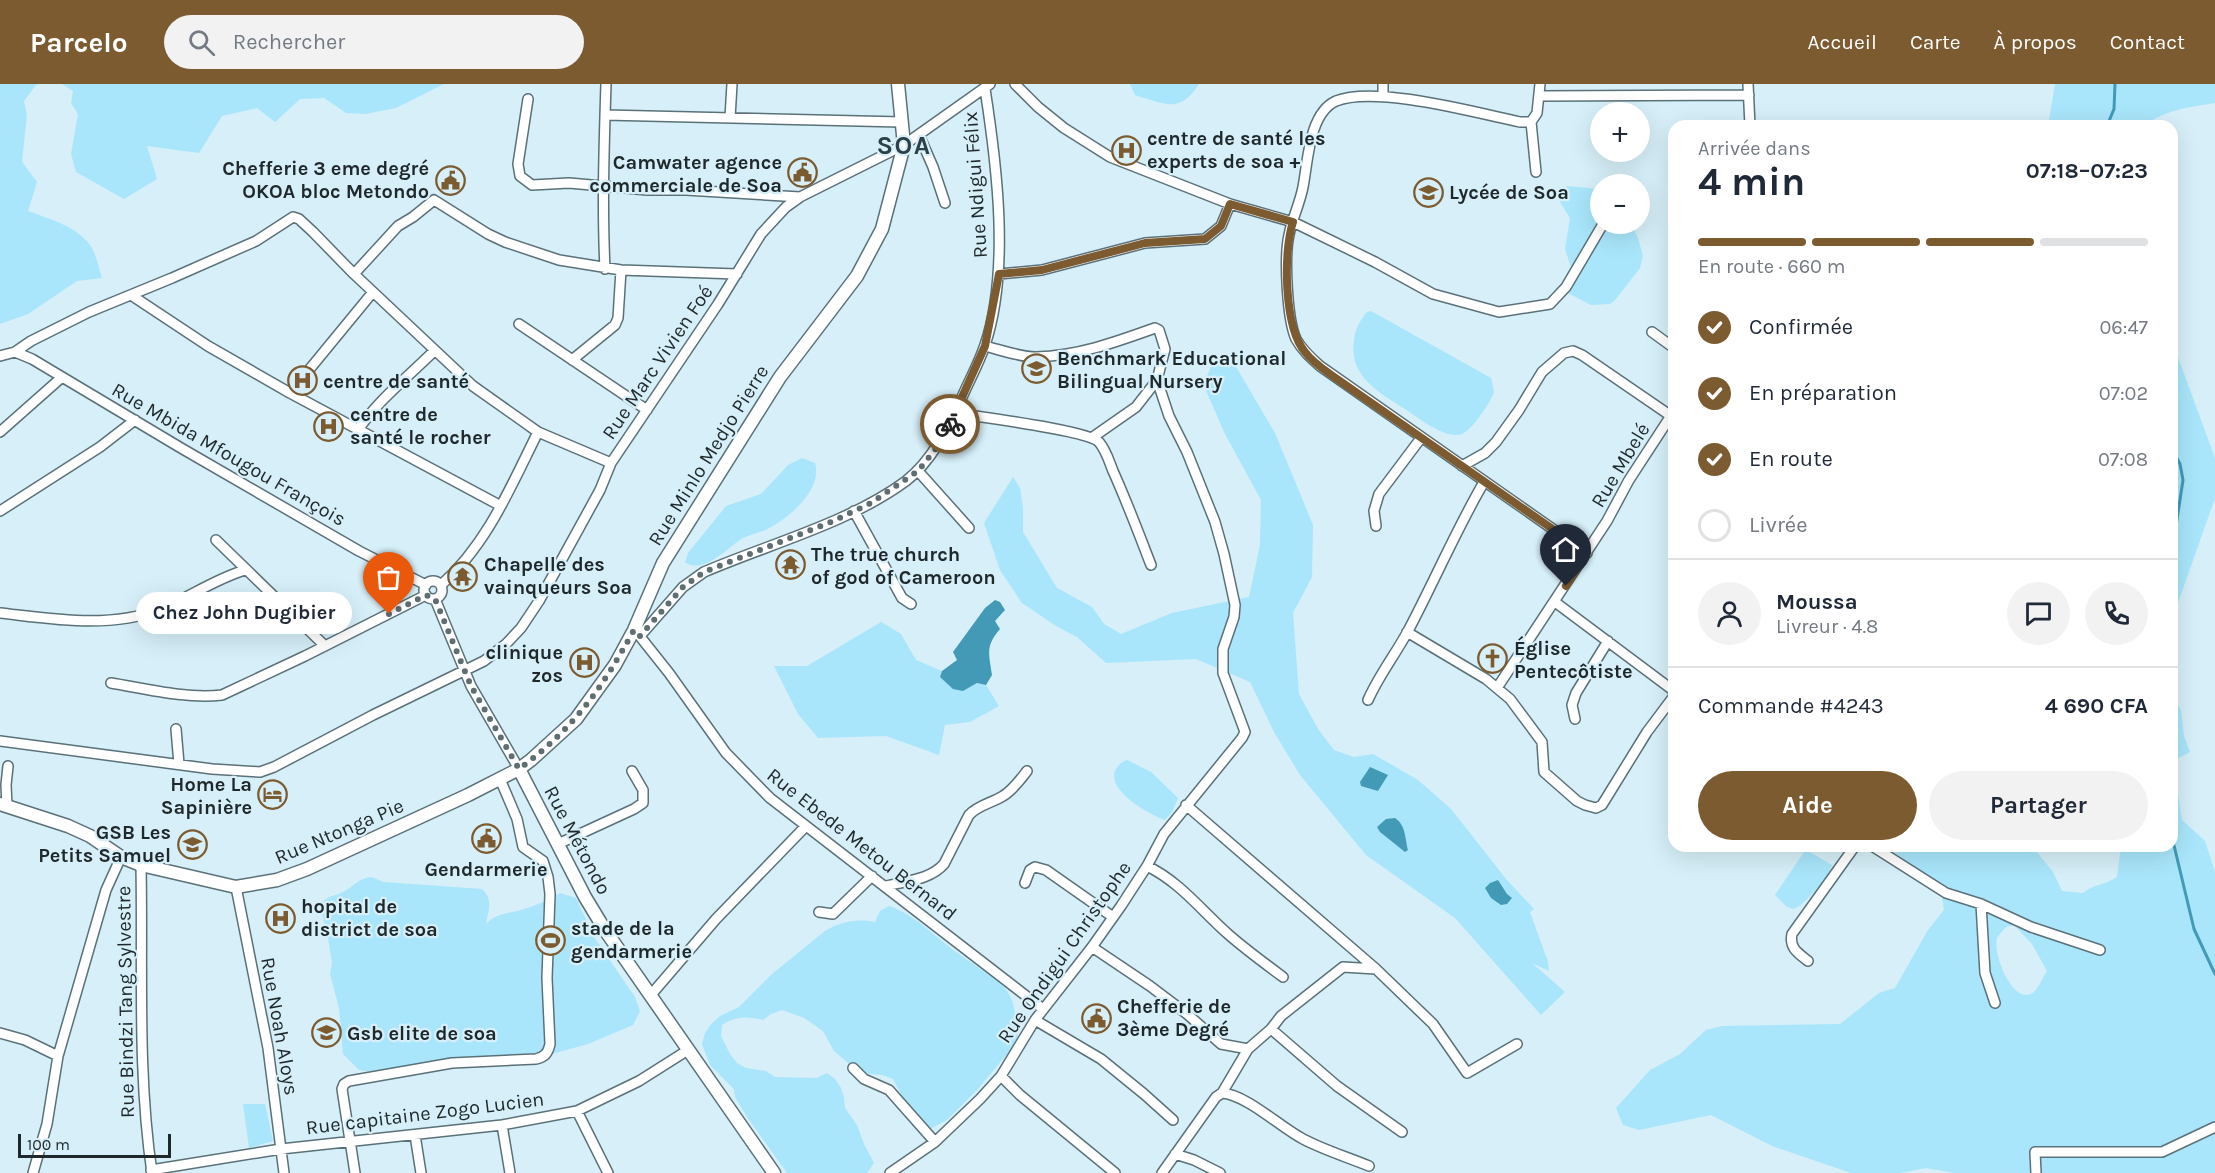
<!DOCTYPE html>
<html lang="fr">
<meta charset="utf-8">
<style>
body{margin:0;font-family:Karla,sans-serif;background:#f2f2f3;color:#1f2937;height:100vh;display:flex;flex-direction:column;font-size:22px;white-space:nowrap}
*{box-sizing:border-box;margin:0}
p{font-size:20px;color:#747a83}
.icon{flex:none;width:33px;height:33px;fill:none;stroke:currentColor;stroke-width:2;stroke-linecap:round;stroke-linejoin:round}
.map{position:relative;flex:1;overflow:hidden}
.drawer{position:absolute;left:1668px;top:36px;width:510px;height:732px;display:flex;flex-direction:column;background:#fff;border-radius:18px;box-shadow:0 6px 24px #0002}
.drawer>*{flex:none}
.tools{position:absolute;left:1590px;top:18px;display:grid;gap:12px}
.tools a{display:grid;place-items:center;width:60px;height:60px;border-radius:50%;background:#fff;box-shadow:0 6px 24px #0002;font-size:30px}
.scale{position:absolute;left:18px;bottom:15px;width:153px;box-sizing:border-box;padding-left:6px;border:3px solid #1f292c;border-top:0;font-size:16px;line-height:21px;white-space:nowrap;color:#1f292c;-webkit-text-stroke:4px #d6eff8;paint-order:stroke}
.pin{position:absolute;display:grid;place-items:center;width:51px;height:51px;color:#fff;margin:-62px -26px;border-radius:50% 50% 50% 0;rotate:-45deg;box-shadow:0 0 6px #0007}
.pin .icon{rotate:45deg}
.courier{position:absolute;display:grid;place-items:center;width:60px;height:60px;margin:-30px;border:4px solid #7c5b31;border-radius:50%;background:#fff;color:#222;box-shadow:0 2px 8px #0007}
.bubble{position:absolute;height:42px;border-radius:21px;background:#fff;box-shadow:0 6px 24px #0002;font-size:20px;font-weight:700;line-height:42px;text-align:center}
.overview em{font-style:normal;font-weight:700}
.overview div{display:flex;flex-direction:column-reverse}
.overview{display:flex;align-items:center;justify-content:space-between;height:102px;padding:0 30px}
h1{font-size:39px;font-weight:700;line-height:45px}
.bar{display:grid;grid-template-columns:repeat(4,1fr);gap:9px 6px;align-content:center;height:72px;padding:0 30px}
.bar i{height:8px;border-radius:4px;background:#e0e1e3}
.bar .current{background:#7c5b31}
.bar p{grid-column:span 4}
.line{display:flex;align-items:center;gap:15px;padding:0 30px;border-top:2px solid #e0e1e3}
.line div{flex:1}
.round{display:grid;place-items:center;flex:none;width:63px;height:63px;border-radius:32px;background:#f2f2f3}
ol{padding:0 30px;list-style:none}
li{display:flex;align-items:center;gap:18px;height:66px}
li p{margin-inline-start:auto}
li .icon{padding:6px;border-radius:50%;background:#7c5b31;color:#fff;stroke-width:4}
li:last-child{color:#747a83}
li i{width:33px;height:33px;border:3px solid #e0e1e3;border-radius:50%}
.action{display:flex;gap:12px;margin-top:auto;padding:12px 30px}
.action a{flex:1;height:69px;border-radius:36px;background:#7c5b31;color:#fff;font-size:24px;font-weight:700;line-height:69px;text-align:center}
.action a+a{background:#f2f2f3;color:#1f2937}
header{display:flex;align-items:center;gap:36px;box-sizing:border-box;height:84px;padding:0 30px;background:#7c5b31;color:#fff}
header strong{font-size:28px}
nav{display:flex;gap:33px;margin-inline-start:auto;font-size:21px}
.search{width:420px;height:54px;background:#f2f2f3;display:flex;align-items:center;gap:15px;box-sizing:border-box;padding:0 21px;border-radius:33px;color:#747a83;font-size:22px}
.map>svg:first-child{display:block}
.green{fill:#a9e6fb;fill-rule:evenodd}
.water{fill:#429ab6}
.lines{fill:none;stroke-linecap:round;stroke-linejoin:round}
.stream{stroke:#429ab6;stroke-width:3}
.street-casing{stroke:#5b7179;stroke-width:12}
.secondary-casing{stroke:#5b7179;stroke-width:15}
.street{stroke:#fff;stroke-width:9}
.secondary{stroke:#fff;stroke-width:12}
.done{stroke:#5f6e73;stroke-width:6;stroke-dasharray:0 10.8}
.route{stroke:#7c5b31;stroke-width:8}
.labels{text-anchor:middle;stroke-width:4.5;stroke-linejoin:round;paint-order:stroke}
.poi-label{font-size:20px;font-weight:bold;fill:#1f292c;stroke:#d6eff8;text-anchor:start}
.street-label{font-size:20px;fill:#1f292c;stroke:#d6eff8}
.district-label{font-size:26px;font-weight:bold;letter-spacing:1.5px;fill:#2c4048;stroke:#d6eff8}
</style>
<header>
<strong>Parcelo</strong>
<div class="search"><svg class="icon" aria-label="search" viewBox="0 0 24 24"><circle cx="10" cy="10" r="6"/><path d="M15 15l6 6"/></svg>Rechercher</div>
<nav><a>Accueil</a><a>Carte</a><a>À propos</a><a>Contact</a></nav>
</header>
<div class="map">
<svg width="2215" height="1089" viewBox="0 0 2215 1089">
<rect width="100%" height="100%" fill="#d6eff8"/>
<path class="green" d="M0 0H39L36 1 24 17 27 31 22 78 37 98 28 127C50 135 82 144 93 166 97 175 99 185 102 194L77 197 28 230 0 240Z
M62 0H444L396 24 365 30 346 29 324 14 300 15 275 38 257 24 222 32 199 69 147 62 157 95 124 115 76 88 71 70 78 30 71 19 73 7Z
M1130 0H1199C1180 30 1165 20 1135 11Z
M2055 0H2215V19C2190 23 2164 26 2144 42H2048Z
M1568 102 1597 105 1600 107V140H1631L1638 154 1643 172 1640 184 1615 216 1610 220 1591 221 1568 209 1567 203 1571 183 1565 165 1570 134 1557 113V107Z
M1371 227 1491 294 1494 307 1493 311C1488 321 1472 346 1462 350 1447 356 1420 335 1408 327 1382 310 1348 294 1354 256 1355 246 1360 236 1367 228Z
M2172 257 2215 374V414L2172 536Z
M1232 276 1275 349 1313 441 1312 493 1293 529 1299 610 1318 645 1334 666 1354 673 1373 670 1418 696 1451 725 1506 795 1534 825 1530 828 1548 878 1549 887 1532 879 1565 908 1541 931 1455 834 1366 771 1300 691 1274 648 1250 598 1196 575 1106 579 1077 553 1056 542 1022 519 1000 486 984 439 1013 393 1020 404 1023 425V448L1057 504 1092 523 1104 540 1121 550 1172 529 1249 513 1260 461 1261 416 1225 350 1203 300 1213 279Z
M802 374 815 379C823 404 791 432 771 443 762 449 750 450 741 455 727 465 702 491 685 478L688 469 726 422 761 410 788 381Z
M881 538 901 550 916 576 942 587 940 593 963 607 977 599 986 601 999 622 970 638 945 641 939 671 886 652 818 654 798 630 774 582H807Z
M2172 610 2181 626 2184 652 2190 668 2173 677 2182 736 2205 757 2215 788V1089H1954L1926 1084 1900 1089H1851L1772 1062 1711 1031 1639 1046 1623 1041 1616 1024 1650 986 1680 970 1706 946 1722 942 1840 940 1879 909 1895 904 1928 846 1944 826 1940 801 1888 764 1889 762H2032L2053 788 2062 807 2083 809C2094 800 2106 801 2117 793L2121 762H2172ZM2014 841 2032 860 2047 887C2043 893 2039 903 2034 908 2014 924 1992 870 1997 854 1999 850 2004 846 2006 843Z
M1127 676 1151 688 1178 714 1172 728 1165 736C1149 731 1104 705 1116 685 1120 680 1121 678 1127 676Z
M1808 767 1832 781C1829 792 1806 820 1794 825L1787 823 1775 811 1804 768Z
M371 793 384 798 482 805C494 816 488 827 486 840 497 829 507 830 521 826 535 822 548 816 560 809L576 814 594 853 635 913 640 927 633 941 588 960 530 976H440L394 985 371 988 359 986 343 970 339 924 330 890 332 878 328 854 320 821C329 811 331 813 341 809 354 803 355 796 371 793Z
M889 822C916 831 936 854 959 870 971 879 999 896 1007 907 1019 925 1013 939 1019 956L977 1006 947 1036 928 1046 917 1047 909 1025 893 995 882 991 860 989 834 967 823 947 804 934 782 926 771 930 763 936C748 932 735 932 722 941L721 952 730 970 737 979 746 984 766 987 775 993 817 994 827 989 835 995 841 1004 844 1013 845 1024 857 1041 864 1060 874 1079 867 1089H787L747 1033 735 1013 734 1005 710 981 702 960 705 949 711 940 720 932 739 923 772 890 825 847C839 838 859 834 875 838L880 827Z
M243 1020H265L273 1057 249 1064Z"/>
<path class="water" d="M995 516 1000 518 1005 526 995 537 1000 545C985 562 989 570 992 591L986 601 977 599 963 607 953 605 940 593 942 587 957 576 953 568 985 524Z
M1370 683 1388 691 1378 707 1361 702 1360 698Z
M1395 734C1406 741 1405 755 1408 766L1405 768 1380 748 1377 743 1386 735Z
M1498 796 1507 810 1512 814 1507 820 1501 821 1491 814 1485 804 1490 799Z"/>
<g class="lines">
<path class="stream" d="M2107 42 2114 25 2115 0
M2172 365 2180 380 2183 396 2172 468
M2172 753 2194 845 2215 890"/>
<defs>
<path id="street" d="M1015 0 1038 23 1064 44 1110 73 1230 120 1293 138 1375 178 1433 210 1499 228 1550 220 1566 203 1603 140
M1383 0V12
M1748 0 1750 42
M1540 12 1749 11
M528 15 518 80 520 92 532 101 569 99 647 106H686L800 113
M605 31 902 38
M730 34 732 0
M1531 38H1520C1477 29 1375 1 1336 17 1309 29 1308 77 1303 103 1300 119 1292 135 1289 151 1284 173 1287 235 1296 255 1302 266 1311 274 1320 282L1587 469
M1531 38 1536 88
M1531 38 1537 29 1540 0
M919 51 933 83 945 119
M605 185C602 123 604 62 606 0
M354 190 398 142 413 133 434 116 488 150 505 158 559 176 621 186 737 190
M999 190 1042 186 1145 159 1205 155 1221 142 1230 120
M131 211 208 262 290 309 501 422
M519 240 647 326
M1652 248 1674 264
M985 262C1001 266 1019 273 1036 273 1078 272 1116 258 1155 244L1159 246 1165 265 1157 296 1136 323 1093 353
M15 268 32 275 181 364 359 467 426 501
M0 272 15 268 31 257 89 228 172 194 256 157 293 133 299 135 313 148 354 190 473 302 538 348 611 379
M572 276 615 241 618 234 621 186
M290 309 373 208
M955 329C978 333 1087 346 1099 358 1106 366 1109 377 1113 387 1127 418 1139 450 1151 481
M358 346C379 315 408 293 434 267
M0 348 61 294
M1462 382 1485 369 1496 358 1519 326 1542 288 1564 269 1573 267 1582 271 1671 332
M918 387 969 444
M0 427 100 363 135 336
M854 427 902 514 911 520
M1376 442 1374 427 1379 410 1421 354
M216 456 325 562
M424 506a9 9 0 1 1 18 0a9 9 0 1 1-18 0Z
M441 501C487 461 511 402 538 348
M435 515 471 602 519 685
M1555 518 1674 607
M0 529C53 535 110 545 161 525 190 513 215 495 245 486
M1407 548 1486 595 1510 615 1542 658 1544 688 1577 717 1585 721 1596 724 1602 721 1647 648 1674 612
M638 550 669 589 726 669 770 714 1043 925
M640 552 683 503 704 488C769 460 849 439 906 397 934 375 948 343 963 311 970 295 979 279 985 261 1010 187 997 82 985 5
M111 599C147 605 186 615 222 611L305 572 426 511
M1497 604 1607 437 1629 396 1674 327
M1368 616C1379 591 1395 571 1408 547 1434 498 1456 446 1484 398
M1575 635 1572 621 1576 609 1608 557
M176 645 179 680
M0 657 212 685 260 688 274 683 373 631 484 577 506 560 521 544 539 517 600 406 611 379 718 220 761 150 786 123 800 113 904 61 990 0
M1186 721 1376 885
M7 722 6 701 8 682
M558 760 634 725 643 719V706L632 687
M1872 762 1946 809 1981 820 2031 843 2100 866
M141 781C143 884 137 987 152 1089
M1147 782C1180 798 1201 826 1228 850 1245 865 1264 879 1283 893
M1025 799 1030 786 1035 783 1046 786 1113 833
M886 802C906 797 930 796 944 780L969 731C978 721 992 719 1003 712 1013 706 1020 696 1027 687
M236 803 268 964 284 1089
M1981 820 1985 889 1995 919
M819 828 833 830 872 792
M1092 863 1150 902 1187 930 1221 960 1248 965
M1808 877C1798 869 1789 864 1792 850L1855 762
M650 912 716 835 805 743
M1035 936 1101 975 1144 1010 1173 1036
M1271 945 1281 932 1343 883 1376 885 1433 940 1467 989 1517 960
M0 949 25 956 58 972
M853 984 864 995 889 1006 935 1058
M1001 992 1020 1011 1115 1089
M1222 1009 1248 965 1271 945 1337 1002 1402 1048
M577 1027 608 1089
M502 1041 510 1089
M415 1051 421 1089
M1175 1070 1194 1076 1220 1089
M151 1086 281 1065 502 1041 577 1027 639 997 688 966
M33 1089 47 1040 58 972 106 806 121 773
M355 1089 342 1005 344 1000 349 997 452 979 536 975C545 973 548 969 550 960L547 894 550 810 548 793 543 777 523 763 517 735 500 695
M890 1089 935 1058 980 1015 1001 992 1035 936 1092 863 1121 822 1147 782 1164 750 1242 654 1245 648 1223 589V565L1234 533 1235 521 1224 470 1215 438 1187 368 1169 332 1157 296
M1162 1089 1216 1013 1222 1009C1247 1011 1280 1043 1303 1055 1324 1066 1347 1073 1369 1082
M2036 1089 2035 1068H2162L2215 1043"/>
<path id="secondary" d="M519 685 585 813 605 846 774 1089
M0 720 68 742 90 752 121 773 141 781 236 803 277 796 307 785 468 711 519 685 531 676 576 635 615 581 634 546 663 479 780 293 857 192 882 145 904 61 898 0"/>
</defs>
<use href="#street" class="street-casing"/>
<use href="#secondary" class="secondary-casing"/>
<use href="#street" class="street"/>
<use href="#secondary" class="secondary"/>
</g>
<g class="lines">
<path class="done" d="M389 530 426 511 435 515 471 602 519 685C574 644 601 606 634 546L640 552 683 503 704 488 831 438 871 419 918 387 938 362 950 340"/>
<path class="route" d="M950 340 985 262 999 190 1042 186 1145 159 1205 155 1221 142 1230 120 1293 138C1283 168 1284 243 1305 268 1313 279 1326 287 1337 295L1587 469 1566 502"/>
</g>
<defs>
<symbol id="hospital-ring" viewBox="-11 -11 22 22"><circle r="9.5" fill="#d6eff8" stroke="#7c5b31" stroke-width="1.5"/><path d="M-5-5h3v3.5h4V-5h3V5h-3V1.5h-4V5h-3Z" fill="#7c5b31"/></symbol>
<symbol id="civic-ring" viewBox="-11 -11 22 22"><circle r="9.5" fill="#d6eff8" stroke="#7c5b31" stroke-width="1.5"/><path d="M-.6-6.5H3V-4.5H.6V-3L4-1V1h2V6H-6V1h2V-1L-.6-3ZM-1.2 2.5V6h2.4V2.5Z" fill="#7c5b31"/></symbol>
<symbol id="school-ring" viewBox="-11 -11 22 22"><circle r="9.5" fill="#d6eff8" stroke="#7c5b31" stroke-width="1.5"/><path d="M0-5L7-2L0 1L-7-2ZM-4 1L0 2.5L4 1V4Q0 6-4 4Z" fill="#7c5b31"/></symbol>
<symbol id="temple-ring" viewBox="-11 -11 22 22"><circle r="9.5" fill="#d6eff8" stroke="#7c5b31" stroke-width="1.5"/><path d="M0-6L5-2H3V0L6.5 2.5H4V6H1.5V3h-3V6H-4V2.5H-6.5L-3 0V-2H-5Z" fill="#7c5b31"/></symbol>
<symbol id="church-ring" viewBox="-11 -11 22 22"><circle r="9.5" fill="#d6eff8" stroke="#7c5b31" stroke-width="1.5"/><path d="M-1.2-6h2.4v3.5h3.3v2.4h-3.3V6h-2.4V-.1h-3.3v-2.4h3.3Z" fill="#7c5b31"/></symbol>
<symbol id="hotel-ring" viewBox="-11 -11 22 22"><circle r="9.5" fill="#d6eff8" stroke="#7c5b31" stroke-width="1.5"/><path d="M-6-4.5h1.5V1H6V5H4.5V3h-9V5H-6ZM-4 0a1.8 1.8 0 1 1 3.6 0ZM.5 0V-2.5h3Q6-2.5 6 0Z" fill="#7c5b31"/></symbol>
<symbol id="stadium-ring" viewBox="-11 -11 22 22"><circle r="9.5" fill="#d6eff8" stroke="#7c5b31" stroke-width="1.5"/><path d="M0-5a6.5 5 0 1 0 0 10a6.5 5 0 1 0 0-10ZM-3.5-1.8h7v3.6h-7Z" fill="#7c5b31"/></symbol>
</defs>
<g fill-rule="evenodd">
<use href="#hospital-ring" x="1110" y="50" width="33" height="33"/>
<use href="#civic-ring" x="786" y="72" width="33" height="33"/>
<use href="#civic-ring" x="434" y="80" width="33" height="33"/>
<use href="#school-ring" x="1412" y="92" width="33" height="33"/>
<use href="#school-ring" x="1020" y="268" width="33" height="33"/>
<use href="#hospital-ring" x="286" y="280" width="33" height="33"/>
<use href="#hospital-ring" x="312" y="326" width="33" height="33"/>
<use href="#temple-ring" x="774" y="464" width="33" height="33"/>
<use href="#temple-ring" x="446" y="476" width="33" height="33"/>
<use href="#church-ring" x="1476" y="558" width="33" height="33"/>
<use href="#hospital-ring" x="568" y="562" width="33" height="33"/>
<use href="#hotel-ring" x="256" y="694" width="33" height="33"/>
<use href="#civic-ring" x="470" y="738" width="33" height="33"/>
<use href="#school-ring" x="176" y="744" width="33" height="33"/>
<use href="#hospital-ring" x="264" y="818" width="33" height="33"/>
<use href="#stadium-ring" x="534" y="840" width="33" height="33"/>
<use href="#civic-ring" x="1080" y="918" width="33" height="33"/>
<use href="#school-ring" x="310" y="932" width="33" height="33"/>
</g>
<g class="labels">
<g class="poi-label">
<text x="1147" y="61">centre de santé les<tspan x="1147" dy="23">experts de soa +</tspan></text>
<text x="782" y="85" text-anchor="end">Camwater agence<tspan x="782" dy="23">commerciale de Soa</tspan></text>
<text x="429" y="91" text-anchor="end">Chefferie 3 eme degré<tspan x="429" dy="23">OKOA bloc Metondo</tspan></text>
<text x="1449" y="115">Lycée de Soa</text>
<text x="1057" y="281">Benchmark Educational<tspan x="1057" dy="23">Bilingual Nursery</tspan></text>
<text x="323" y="304">centre de santé</text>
<text x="350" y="337">centre de<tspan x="350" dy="23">santé le rocher</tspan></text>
<text x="811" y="477">The true church<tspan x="811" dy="23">of god of Cameroon</tspan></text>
<text x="484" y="487">Chapelle des<tspan x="484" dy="23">vainqueurs Soa</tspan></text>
<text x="1514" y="571">Église<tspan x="1514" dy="23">Pentecôtiste</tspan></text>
<text x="563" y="575" text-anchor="end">clinique<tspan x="563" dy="23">zos</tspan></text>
<text x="252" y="707" text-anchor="end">Home La<tspan x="252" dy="23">Sapinière</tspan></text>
<text x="171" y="755" text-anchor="end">GSB Les<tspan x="171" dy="23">Petits Samuel</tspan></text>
<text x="486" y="792" text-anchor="middle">Gendarmerie</text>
<text x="301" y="829">hopital de<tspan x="301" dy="23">district de soa</tspan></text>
<text x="571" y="851">stade de la<tspan x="571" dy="23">gendarmerie</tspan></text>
<text x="1117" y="929">Chefferie de<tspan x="1117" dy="23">3ème Degré</tspan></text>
<text x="347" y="956">Gsb elite de soa</text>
</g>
<g class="street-label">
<text transform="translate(975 101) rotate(-94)" y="7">Rue Ndigui Félix</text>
<text transform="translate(657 278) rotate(-56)" y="7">Rue Marc Vivien Foé</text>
<text transform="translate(229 370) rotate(30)" y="7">Rue Mbida Mfougou François</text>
<text transform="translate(708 371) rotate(-58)" y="7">Rue Minlo Medjo Pierre</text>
<text transform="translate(1620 381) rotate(-59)" y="7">Rue Mbelé</text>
<text transform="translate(339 747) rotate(-23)" y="7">Rue Ntonga Pie</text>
<text transform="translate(578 756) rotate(62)" y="7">Rue Métondo</text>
<text transform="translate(862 760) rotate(38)" y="7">Rue Ebede Metou Bernard</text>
<text transform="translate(1064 868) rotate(-55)" y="7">Rue Ondigui Christophe</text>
<text transform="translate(125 918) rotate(-91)" y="7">Rue Bindzi Tang Sylvestre</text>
<text transform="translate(280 942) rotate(80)" y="7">Rue Noah Aloys</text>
<text transform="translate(425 1029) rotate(-7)" y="7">Rue capitaine Zogo Lucien</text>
</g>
<g class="district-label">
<text x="904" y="70">SOA</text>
</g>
</g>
</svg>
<div class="tools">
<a>+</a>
<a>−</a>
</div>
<div class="scale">100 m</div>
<div class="pin" style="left:389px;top:530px;background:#ea580c"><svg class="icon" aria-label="bag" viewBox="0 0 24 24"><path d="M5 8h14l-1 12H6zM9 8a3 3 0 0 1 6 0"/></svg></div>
<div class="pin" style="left:1566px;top:502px;background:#1f2937"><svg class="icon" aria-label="home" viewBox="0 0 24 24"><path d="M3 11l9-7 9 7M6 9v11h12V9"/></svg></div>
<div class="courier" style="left:950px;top:340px"><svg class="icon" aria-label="bike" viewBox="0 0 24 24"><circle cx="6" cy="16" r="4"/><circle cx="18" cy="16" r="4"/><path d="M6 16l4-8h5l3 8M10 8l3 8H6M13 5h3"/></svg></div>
<div class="bubble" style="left:136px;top:508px;width:216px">Chez John Dugibier</div>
<section class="drawer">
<div class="overview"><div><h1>4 min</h1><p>Arrivée dans</p></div><em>07:18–07:23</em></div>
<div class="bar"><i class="current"></i><i class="current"></i><i class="current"></i><i></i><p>En route · 660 m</p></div>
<ol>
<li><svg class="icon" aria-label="check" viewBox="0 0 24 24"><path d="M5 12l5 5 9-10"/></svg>Confirmée<p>06:47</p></li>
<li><svg class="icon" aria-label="check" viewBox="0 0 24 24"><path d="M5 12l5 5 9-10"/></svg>En préparation<p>07:02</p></li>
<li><svg class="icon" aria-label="check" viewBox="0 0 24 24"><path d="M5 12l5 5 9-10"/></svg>En route<p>07:08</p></li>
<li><i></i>Livrée</li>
</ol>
<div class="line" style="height:108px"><a class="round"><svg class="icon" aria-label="person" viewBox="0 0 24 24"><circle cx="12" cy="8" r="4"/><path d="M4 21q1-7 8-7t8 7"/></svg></a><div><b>Moussa</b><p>Livreur · 4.8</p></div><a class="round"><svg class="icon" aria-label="chat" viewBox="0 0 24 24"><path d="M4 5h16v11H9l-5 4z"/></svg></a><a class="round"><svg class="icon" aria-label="phone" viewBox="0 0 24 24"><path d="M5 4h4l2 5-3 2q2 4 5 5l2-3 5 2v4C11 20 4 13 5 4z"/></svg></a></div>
<div class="line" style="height:78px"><div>Commande #4243</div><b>4 690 CFA</b></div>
<div class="action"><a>Aide</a><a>Partager</a></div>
</section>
</div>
